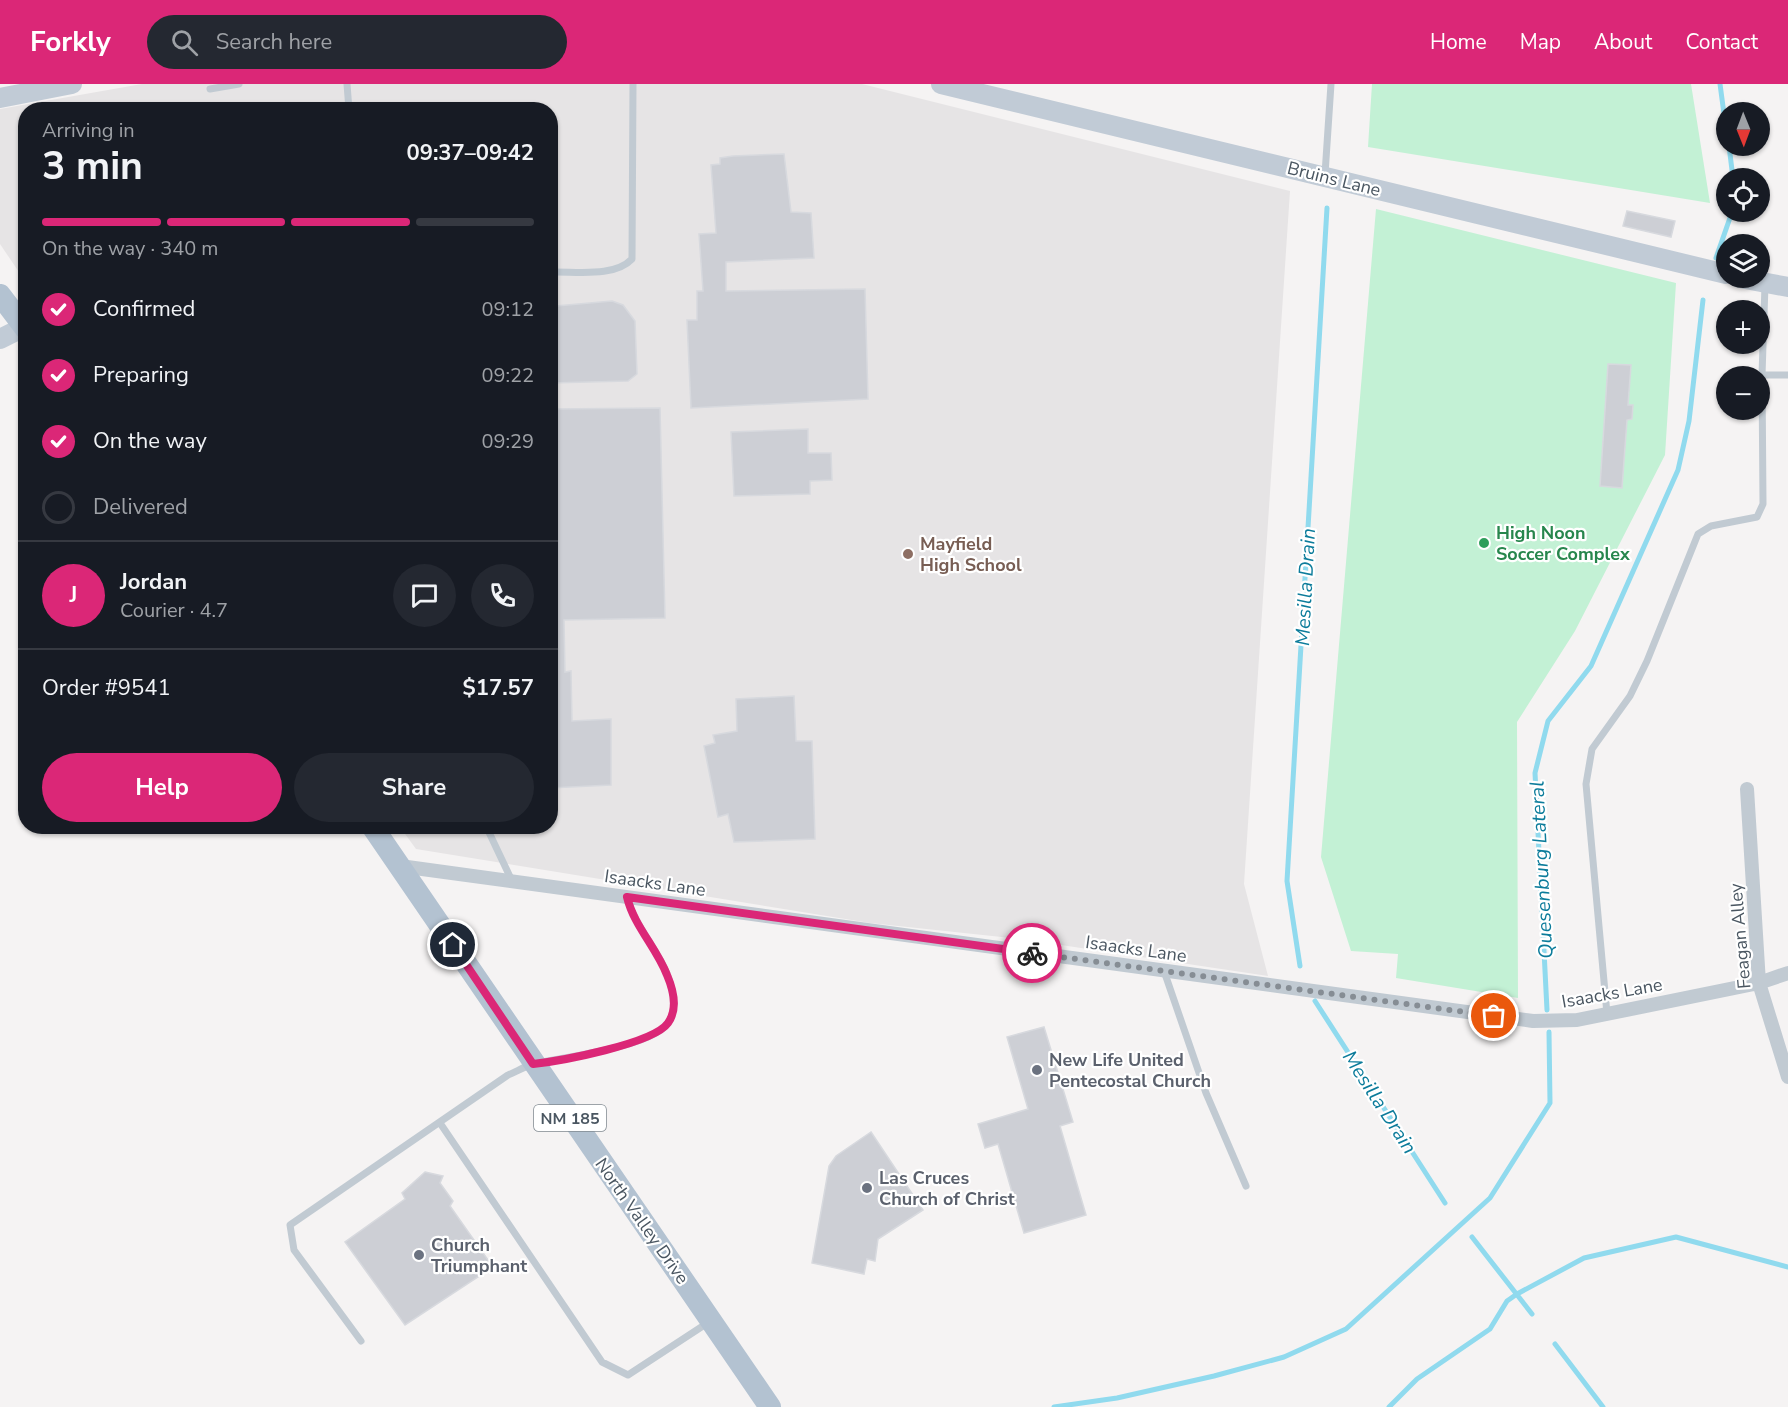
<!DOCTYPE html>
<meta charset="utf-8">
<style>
body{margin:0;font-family:"Nunito Sans",sans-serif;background:#242831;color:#f1f3f6;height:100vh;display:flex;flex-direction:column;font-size:22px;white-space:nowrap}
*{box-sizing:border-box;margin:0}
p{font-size:20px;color:#9ea1a6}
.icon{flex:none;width:33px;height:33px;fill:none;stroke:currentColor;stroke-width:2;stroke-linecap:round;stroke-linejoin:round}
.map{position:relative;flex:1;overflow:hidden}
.details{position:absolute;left:18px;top:18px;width:540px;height:732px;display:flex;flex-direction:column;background:#171b24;border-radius:24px;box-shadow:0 2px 4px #0004}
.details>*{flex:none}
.needle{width:39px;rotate:179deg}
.tools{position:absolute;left:1716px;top:18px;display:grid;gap:12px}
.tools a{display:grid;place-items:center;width:54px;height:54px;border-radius:50%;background:#171b24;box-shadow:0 2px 4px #0004;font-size:30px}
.pin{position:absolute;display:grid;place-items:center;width:51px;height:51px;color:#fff;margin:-26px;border:3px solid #fff;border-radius:50%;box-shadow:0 2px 6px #0007}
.courier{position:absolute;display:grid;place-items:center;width:60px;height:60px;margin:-30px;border:4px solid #db2777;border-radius:50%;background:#fff;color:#222;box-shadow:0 2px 8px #0007}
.headline em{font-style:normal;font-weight:700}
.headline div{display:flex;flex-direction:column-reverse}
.headline{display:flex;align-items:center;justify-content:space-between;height:102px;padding:0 24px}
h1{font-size:39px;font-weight:700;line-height:45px}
.bar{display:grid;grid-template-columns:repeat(4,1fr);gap:9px 6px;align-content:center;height:72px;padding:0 24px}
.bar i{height:8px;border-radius:4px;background:#363941}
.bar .active{background:#db2777}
.bar p{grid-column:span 4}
.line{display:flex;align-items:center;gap:15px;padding:0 24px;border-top:2px solid #363941}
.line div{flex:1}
.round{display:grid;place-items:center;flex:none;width:63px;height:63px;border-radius:32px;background:#242831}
ol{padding:0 24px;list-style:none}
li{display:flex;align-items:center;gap:18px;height:66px}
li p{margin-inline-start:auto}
li .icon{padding:6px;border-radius:50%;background:#db2777;color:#fff;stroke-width:4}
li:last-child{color:#9ea1a6}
li i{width:33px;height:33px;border:3px solid #363941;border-radius:50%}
.primary-button{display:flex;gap:12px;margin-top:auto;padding:12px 24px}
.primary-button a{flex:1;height:69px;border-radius:36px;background:#db2777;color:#fff;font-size:24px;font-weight:700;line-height:69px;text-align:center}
.primary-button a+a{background:#242831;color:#f1f3f6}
header{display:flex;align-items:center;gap:36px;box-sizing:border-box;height:84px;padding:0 30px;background:#db2777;color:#fff}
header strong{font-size:28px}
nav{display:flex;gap:33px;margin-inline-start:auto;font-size:21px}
.search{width:420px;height:54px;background:#242831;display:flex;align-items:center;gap:15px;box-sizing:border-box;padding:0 21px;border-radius:33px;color:#9ea1a6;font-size:22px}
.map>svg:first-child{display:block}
.education{fill:#e6e4e5}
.pitch{fill:#c3f1d5}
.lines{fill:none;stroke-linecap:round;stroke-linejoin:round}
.stream{stroke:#90daee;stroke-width:5}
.building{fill:#cdcfd5;stroke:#d7d9de;stroke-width:1.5}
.lane{stroke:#c1cad2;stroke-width:7}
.street{stroke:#c1cad2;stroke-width:14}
.secondary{stroke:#c1cbd6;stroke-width:20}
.primary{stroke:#b3c2d1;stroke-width:22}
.done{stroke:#868d94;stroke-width:6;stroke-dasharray:0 10.8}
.route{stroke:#db2777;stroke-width:8}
.leisure-dot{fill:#2e9e5b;stroke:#fff;stroke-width:2}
.education-dot{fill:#8d6e63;stroke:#fff;stroke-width:2}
.worship-dot{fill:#6b7280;stroke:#fff;stroke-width:2}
.labels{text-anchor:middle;stroke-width:4.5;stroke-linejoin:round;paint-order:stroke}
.shield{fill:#fff;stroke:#808990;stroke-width:1.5}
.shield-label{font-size:16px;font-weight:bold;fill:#4a5661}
.street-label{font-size:18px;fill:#4a5661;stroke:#fff}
.leisure-label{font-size:18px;font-weight:bold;fill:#27864d;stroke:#fff;text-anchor:start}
.education-label{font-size:18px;font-weight:bold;fill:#785e54;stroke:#fff;text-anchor:start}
.worship-label{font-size:18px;font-weight:bold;fill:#5b616d;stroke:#fff;text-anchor:start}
.water-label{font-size:20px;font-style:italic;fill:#0c7c9b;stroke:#fff}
</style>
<header>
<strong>Forkly</strong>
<div class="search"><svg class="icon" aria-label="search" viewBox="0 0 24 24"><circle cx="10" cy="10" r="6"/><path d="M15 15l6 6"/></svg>Search here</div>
<nav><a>Home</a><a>Map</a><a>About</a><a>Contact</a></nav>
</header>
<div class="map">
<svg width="1788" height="1323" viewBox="0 0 1788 1323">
<rect width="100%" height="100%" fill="#f5f3f3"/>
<path class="education" d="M142 0H862L1290 107 1244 800 1268 892 1021 855 870 839 416 765 400 743 550 742V26H26L25 197 0 160V25Z"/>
<path class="pitch" d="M1372 0H1691L1710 119 1368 63Z
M1376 125 1676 199 1665 371 1575 547 1517 638 1518 914 1396 894 1398 870 1351 867 1321 773Z"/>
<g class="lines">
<path class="stream" d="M1720 0 1726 45
M1729 62 1733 94
M1716 174 1732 128
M1300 882 1287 797 1327 124
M1315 917 1445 1119
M1547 926 1535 689 1548 637 1591 582 1678 386 1689 337 1703 216
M1472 1153 1532 1230
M1555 1260 1603 1323
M1054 1323 1117 1314 1214 1292 1284 1273 1346 1245 1490 1114 1550 1019 1549 948
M1389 1323 1417 1295 1490 1245 1507 1217 1517 1210 1584 1174 1676 1153 1788 1183"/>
</g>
<path class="building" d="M784 70 791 128 811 129 814 174 726 178V207L865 205 868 315 691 324 687 236H697V207H703L699 150 716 149 711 81 720 80V74L733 72Z
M1627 127 1675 137 1671 153 1623 142Z
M612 217 623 221 635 237 637 290 628 297 550 299V233L556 222Z
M1608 280 1631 281 1628 321H1633L1632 335 1627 336 1622 404 1600 402Z
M660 324 665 534 564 536 565 588 571 587 572 637 611 635V701L550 704V325Z
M808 345V369H831L832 396 810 397V410L734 412 731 348Z
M794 612 796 657H812L815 755 734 758 728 730 718 733 704 662 715 659 713 651 737 647 736 615Z
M1044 943 1073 1038 1060 1042 1086 1131 1024 1149 998 1060 985 1064 978 1040 1028 1025 1007 953Z
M871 1048 923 1126 878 1155 875 1177 867 1175 864 1190 812 1179 829 1082 836 1072Z
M425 1088 443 1092 440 1099 453 1117 450 1122 493 1183 405 1241 345 1158 405 1115 402 1109Z"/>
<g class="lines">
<path class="lane" d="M347 0 349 26
M210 5 239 0
M1325 90 1331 0
M550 188C575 187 614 194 632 175L633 0
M1762 291 1765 201
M486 742 512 797
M1164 887 1206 1009 1246 1102
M1607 930 1586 700 1592 665 1630 612 1647 577 1698 450 1711 442 1757 433 1763 420 1762 291H1788
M440 1039 602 1278 628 1291 709 1238
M361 1257 294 1166 290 1141 508 991C516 988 525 982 534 980 562 973 652 963 668 939 678 925 673 909 669 895 659 865 635 844 627 813"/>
<path class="street" d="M1747 705 1759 899 1788 993
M400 782 1533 937 1577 936 1759 899 1788 889"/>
<path class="secondary" d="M941 0 1726 190
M0 14 72 0
M1740 194 1788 203
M0 255 24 243"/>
<path class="primary" d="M0 211 26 245
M372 742 770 1323"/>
</g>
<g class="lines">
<path class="done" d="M1032 869 1494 932"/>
<path class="route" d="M453 861 533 980C560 977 653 960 668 939 678 925 673 905 667 891 656 863 634 842 627 813L1032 869"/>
</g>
<circle class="leisure-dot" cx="1484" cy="459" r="6"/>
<circle class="education-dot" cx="908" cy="470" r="6"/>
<g class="worship-dot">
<circle cx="1037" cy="986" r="6"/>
<circle cx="867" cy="1104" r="6"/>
<circle cx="419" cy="1171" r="6"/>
</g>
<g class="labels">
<rect class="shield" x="534" y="1021" width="72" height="26" rx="4.5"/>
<g class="shield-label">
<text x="570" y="1040">NM 185</text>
</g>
<g class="street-label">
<text transform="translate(1334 95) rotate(14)" y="6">Bruins Lane</text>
<text transform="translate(655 799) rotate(8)" y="6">Isaacks Lane</text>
<text transform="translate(1740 852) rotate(-95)" y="6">Feagan Alley</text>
<text transform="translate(1136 865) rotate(8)" y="6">Isaacks Lane</text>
<text transform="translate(1612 909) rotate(-10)" y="6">Isaacks Lane</text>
<text transform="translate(642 1137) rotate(55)" y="6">North Valley Drive</text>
</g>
<g class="leisure-label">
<text x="1496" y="455">High Noon<tspan x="1496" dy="21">Soccer Complex</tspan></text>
</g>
<g class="education-label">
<text x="920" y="466">Mayfield<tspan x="920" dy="21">High School</tspan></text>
</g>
<g class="worship-label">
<text x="1049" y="982">New Life United<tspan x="1049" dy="21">Pentecostal Church</tspan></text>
<text x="879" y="1100">Las Cruces<tspan x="879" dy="21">Church of Christ</tspan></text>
<text x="431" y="1167">Church<tspan x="431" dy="21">Triumphant</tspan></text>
</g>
<g class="water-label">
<text transform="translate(1305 503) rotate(-87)" y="7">Mesilla Drain</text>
<text transform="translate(1541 786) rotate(-93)" y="7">Quesenburg Lateral</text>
<text transform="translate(1380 1018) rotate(57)" y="7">Mesilla Drain</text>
</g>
</g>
</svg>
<div class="tools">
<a><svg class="needle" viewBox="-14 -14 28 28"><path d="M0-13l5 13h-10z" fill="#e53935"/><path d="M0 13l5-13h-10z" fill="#9ea1a6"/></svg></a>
<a><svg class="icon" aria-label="locate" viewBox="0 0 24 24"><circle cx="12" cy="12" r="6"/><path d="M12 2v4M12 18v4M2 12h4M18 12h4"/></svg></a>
<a><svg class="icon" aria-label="layers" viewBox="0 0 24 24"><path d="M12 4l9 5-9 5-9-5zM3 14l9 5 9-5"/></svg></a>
<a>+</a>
<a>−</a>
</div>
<div class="pin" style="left:1494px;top:932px;background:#ea580c"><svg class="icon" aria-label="bag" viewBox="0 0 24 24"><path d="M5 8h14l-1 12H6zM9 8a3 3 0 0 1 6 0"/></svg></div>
<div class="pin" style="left:453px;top:861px;background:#1f2937"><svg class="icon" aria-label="home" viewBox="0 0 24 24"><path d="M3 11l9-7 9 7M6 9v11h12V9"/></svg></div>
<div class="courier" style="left:1032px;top:869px"><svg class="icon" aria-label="bike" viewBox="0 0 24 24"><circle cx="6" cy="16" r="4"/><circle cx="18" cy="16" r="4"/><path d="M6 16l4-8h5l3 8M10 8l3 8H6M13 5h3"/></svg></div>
<section class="details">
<div class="headline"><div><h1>3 min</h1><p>Arriving in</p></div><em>09:37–09:42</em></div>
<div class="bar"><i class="active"></i><i class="active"></i><i class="active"></i><i></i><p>On the way · 340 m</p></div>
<ol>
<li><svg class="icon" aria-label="check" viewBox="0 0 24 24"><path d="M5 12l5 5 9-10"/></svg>Confirmed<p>09:12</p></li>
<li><svg class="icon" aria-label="check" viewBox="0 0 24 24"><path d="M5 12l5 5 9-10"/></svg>Preparing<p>09:22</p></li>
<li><svg class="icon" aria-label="check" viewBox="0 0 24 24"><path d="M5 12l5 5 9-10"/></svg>On the way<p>09:29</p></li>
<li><i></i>Delivered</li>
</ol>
<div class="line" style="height:108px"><b class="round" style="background:#db2777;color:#fff">J</b><div><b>Jordan</b><p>Courier · 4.7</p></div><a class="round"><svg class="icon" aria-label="chat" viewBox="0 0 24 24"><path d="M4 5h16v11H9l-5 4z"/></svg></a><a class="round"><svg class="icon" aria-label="phone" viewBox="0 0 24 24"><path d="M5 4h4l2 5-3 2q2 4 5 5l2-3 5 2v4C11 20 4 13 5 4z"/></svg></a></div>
<div class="line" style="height:78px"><div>Order #9541</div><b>$17.57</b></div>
<div class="primary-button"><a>Help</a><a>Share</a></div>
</section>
</div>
